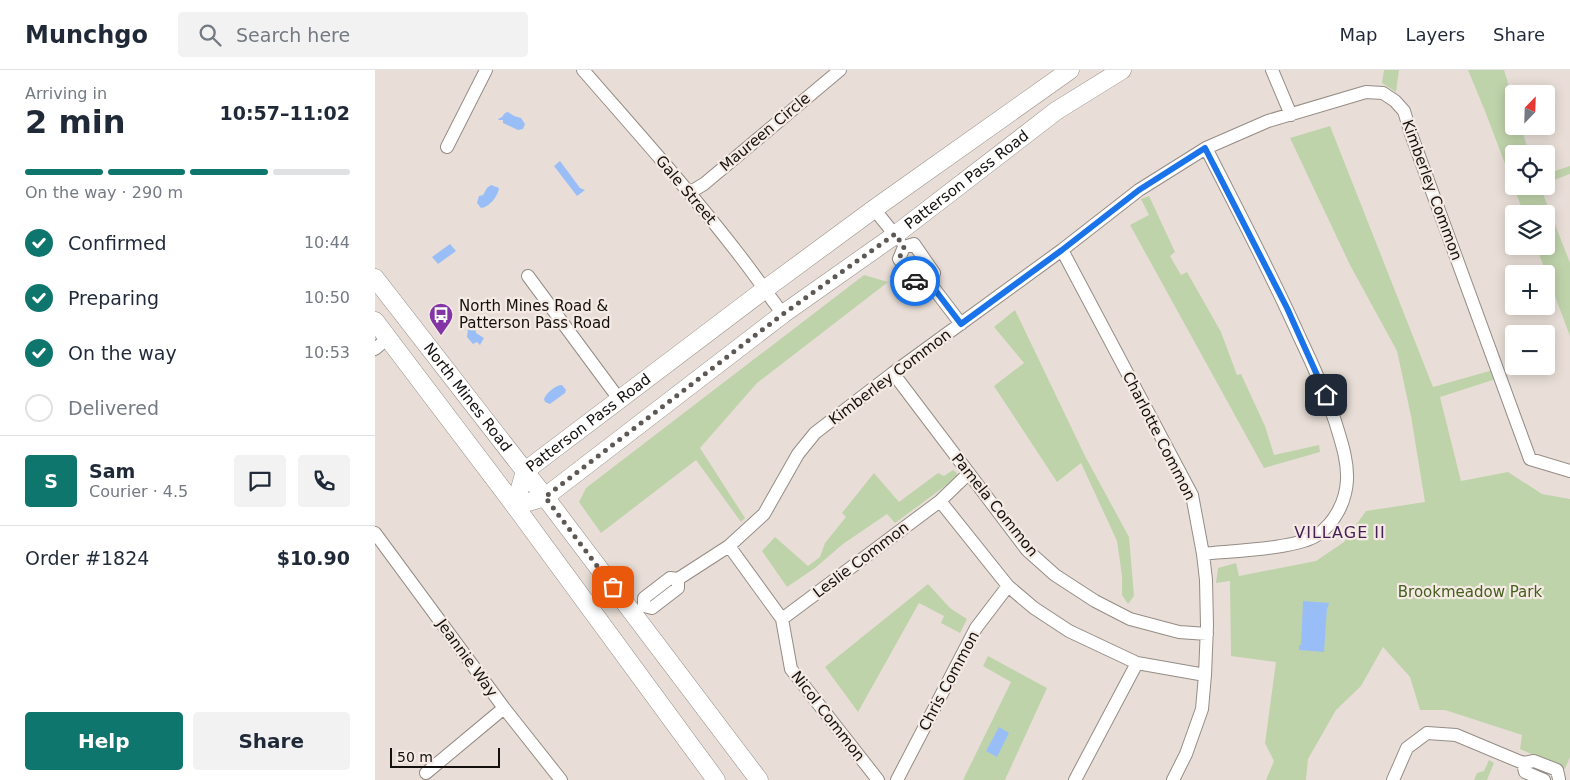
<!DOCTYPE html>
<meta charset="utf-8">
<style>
body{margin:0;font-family:"DejaVu Sans",sans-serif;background:#f2f2f3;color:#1f2937;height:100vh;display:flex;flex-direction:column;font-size:19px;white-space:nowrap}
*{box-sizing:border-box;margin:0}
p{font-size:16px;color:#747a83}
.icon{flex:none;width:28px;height:28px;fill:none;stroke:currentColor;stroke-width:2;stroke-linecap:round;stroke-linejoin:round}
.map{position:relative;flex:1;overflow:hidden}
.panel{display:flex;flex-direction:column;background:#fff;width:375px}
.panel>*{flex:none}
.needle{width:32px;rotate:23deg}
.tools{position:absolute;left:1130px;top:15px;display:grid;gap:10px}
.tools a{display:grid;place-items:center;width:50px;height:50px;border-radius:5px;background:#fff;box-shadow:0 2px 12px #0003;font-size:25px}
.scale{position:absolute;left:15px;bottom:12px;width:110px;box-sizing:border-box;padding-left:5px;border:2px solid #13100e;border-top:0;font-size:14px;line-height:18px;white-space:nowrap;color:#13100e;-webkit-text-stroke:4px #f5ebe4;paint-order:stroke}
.pin{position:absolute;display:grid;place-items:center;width:42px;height:42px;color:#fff;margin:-21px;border-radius:10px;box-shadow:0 2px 8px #0006}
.courier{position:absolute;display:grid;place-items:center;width:50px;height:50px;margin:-25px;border:4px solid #1a73e8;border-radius:50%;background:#fff;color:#222;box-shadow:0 1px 6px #0007}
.summary em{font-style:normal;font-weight:600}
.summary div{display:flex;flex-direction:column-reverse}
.summary{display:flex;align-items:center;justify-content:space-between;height:85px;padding:0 25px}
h1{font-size:32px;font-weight:600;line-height:38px}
.bar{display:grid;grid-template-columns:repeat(4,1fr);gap:8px 5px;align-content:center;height:60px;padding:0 25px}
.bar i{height:6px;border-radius:4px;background:#e0e1e3}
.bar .active{background:#0f766e}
.bar p{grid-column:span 4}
.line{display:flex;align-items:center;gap:12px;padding:0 25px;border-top:1px solid #e0e1e3}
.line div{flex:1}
.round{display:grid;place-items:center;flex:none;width:52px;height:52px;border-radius:5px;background:#f2f2f3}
ol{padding:0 25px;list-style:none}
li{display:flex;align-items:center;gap:15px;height:55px}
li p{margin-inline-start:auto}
li .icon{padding:5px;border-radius:50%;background:#0f766e;color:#fff;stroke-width:4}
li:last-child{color:#747a83}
li i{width:28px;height:28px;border:2px solid #e0e1e3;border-radius:50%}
.primary-button{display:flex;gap:10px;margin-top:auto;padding:10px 25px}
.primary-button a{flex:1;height:58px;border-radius:5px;background:#0f766e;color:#fff;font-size:20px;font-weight:600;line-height:58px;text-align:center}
.primary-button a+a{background:#f2f2f3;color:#1f2937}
header{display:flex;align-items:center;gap:30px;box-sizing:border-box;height:70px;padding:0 25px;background:#fff;border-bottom:1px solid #e0e1e3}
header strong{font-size:24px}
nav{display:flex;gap:28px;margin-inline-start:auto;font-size:18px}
.search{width:350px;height:45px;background:#f2f2f3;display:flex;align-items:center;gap:12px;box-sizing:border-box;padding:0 18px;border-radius:5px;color:#747a83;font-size:19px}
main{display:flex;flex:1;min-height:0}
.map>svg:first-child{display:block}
.green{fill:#bfd3ab}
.water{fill:#99bef7}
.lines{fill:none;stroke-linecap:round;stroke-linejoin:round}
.minor-casing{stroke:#958c85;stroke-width:14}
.secondary-casing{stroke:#958c85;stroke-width:19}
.minor{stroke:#fff;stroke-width:12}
.secondary{stroke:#fff;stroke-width:18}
.done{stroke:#5e5854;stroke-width:5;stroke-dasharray:0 9}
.route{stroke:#1a73e8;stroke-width:6}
.labels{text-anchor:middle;stroke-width:4.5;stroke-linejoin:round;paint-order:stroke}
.street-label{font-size:15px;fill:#13100e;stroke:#f5ebe4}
.poi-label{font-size:15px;fill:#13100e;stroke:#f5ebe4;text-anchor:start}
.park-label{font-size:15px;fill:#445e1d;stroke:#f5ebe4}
.neighbourhood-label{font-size:16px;letter-spacing:1px;fill:#462157;stroke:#f5ebe4}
</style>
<header>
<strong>Munchgo</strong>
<div class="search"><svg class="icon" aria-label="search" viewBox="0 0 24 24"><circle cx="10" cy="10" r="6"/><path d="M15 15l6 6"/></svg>Search here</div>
<nav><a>Map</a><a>Layers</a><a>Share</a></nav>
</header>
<main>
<section class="panel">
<div class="summary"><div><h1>2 min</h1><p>Arriving in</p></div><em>10:57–11:02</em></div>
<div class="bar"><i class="active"></i><i class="active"></i><i class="active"></i><i></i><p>On the way · 290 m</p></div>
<ol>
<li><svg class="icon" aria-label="check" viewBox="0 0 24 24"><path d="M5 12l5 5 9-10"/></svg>Confirmed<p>10:44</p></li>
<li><svg class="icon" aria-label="check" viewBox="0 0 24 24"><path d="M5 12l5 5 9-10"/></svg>Preparing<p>10:50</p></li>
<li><svg class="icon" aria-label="check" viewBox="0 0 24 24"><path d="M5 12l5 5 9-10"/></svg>On the way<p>10:53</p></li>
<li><i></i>Delivered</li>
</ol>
<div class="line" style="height:90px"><b class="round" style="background:#0f766e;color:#fff">S</b><div><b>Sam</b><p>Courier · 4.5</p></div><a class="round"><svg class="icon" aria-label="chat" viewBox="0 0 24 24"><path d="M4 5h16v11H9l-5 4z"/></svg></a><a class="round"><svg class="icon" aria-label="phone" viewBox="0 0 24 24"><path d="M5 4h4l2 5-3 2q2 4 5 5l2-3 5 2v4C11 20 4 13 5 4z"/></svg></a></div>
<div class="line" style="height:65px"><div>Order #1824</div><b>$10.90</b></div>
<div class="primary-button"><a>Help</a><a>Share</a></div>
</section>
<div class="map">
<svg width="1195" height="710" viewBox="0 0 1195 710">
<rect width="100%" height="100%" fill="#e8ded7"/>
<path class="green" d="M1009 0H1024L1021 22 1007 13Z
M1093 0H1129L1139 32V56H1146L1154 84H1139V116H1165L1195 193V266L1161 176H1171V144H1149L1110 41Z
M955 56 1058 317 1118 300 1121 309 1065 327 1086 411 1133 402 1167 424 1195 429V687L1190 699 1145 679 1147 665 1070 640H1045L1035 607 1008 577 986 616 961 640 933 689 931 710H891L899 691 890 673 901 592 856 586 855 511 841 513 843 498 861 493 864 506 941 491 969 472 991 441 1050 432 1036 346 1022 281 975 195 915 68Z
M1195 96V104L1171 113V104Z
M774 126 800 182 795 186 806 205 812 202 846 262 862 305 866 304 890 356 899 385 944 375 945 382 889 398 755 155 774 145 766 129Z
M489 205 513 212 382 313 325 378 370 448 366 452 321 390 226 463 204 432 211 418Z
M640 240 710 386 754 467 759 526 753 534 747 525V506L742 471 706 393 682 412 619 316 649 293 619 257Z
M578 400 582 403 581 408 520 453 512 444 468 474 440 498 412 517 387 481 400 467 433 496 445 487 450 473 471 447 467 443 499 403 524 432 563 403 569 406Z
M553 514 575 538 592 549 585 563 566 553 569 546 544 533 483 642 450 597Z
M613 586 672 618 630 710H588L636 612 608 596Z
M1114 690 1119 693 1112 710H1099L1102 703 1109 701Z"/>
<path class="water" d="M133 42 139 46 146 48 150 54 148 59 143 60 128 53V50H124L123 49 127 47 130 43Z
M185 91 205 118 210 120 202 126 179 96Z
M116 115 124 118C123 126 115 137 106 138L102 133 104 126 108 125 112 118Z
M75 174 81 181 63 194 57 187Z
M100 256 101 263 109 268 105 275 102 272 98 274 92 267 93 258Z
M187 315 191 320 190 323 175 334 170 332 169 329C171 323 181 315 187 315Z
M928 531 954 533 953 537 952 538 949 582 924 580V575H926Z
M624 657 634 663 622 687 611 681Z"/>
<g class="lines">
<defs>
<path id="minor" d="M208 0C261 61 316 122 365 186 380 205 393 225 408 244
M897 0 916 45
M72 77 111 0
M314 123 329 114 465 0
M499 139 524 170
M529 177 539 174 559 203 554 212
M529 177 524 189 542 213 554 212
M687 180 817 425 828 484 831 510 832 556 830 605 827 639 811 684 798 710
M153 206 244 329
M554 212 586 254
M0 279 13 268
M518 303 652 480 680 505 720 531 755 549 804 562 832 564
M565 431 633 516 659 538 694 561 762 593 830 605
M0 463 129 638 186 710
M354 476 407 549 416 599 503 710
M828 484C854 481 922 479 942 465 960 453 971 431 972 410 973 390 966 371 960 351 950 322 938 295 925 268 896 203 863 141 831 78
M269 536V528L295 508 303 509 354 476 389 444 423 384 440 363 518 303 687 180 764 120 831 78 893 51 991 22 1008 23 1020 31 1029 41 1036 64 1155 389 1195 401
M269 536 277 538 303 518V509
M407 549 565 431 594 403
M1148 693 1150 702 1169 710
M51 703 129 638
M522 710 601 558 633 516
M700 710 762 593
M1018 710 1032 678 1052 663 1081 665 1148 693 1159 691 1182 700 1184 709"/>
<g id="secondary">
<path id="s1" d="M0 208 170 427 384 710"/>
<path d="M0 251 140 436 341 710"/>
<path id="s2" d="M140 436 170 427 408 244 520 165 681 41 747 0"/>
<path id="s3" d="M140 436 150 401 389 220 499 139 695 0"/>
</g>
</defs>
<use href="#minor" class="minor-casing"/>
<use href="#secondary" class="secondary-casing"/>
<use href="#minor" class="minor"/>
<use href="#secondary" class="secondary"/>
</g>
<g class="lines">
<path class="done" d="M238 517 170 427 408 244 520 164 529 177 524 189 540 211"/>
<path class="route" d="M540 211 542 213 554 212 586 254 687 180 764 120 830 78 912 238 951 325"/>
</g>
<defs>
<symbol id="bus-pin" viewBox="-11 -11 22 30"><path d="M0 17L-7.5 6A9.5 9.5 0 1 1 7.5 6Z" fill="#8335a6" stroke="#f5ebe4"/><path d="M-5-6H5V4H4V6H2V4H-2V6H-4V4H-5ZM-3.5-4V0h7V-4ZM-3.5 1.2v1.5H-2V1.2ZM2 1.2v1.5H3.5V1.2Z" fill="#fff"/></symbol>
</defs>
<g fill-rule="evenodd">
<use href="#bus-pin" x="52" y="231" width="28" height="38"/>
</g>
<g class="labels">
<g class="street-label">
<text transform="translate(390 62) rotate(-40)" y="5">Maureen Circle</text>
<text dy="5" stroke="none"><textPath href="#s2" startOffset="559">Patterson Pass Road</textPath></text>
<text transform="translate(311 120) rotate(50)" y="5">Gale Street</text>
<text transform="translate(1057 120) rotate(70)" y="5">Kimberley Common</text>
<text transform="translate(515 307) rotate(-37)" y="5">Kimberley Common</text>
<text dy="5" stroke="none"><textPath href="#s1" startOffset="151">North Mines Road</textPath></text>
<text dy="5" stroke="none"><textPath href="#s3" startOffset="116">Patterson Pass Road</textPath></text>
<text transform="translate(784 366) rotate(63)" y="5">Charlotte Common</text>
<text transform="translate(620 435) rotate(51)" y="5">Pamela Common</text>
<text transform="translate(486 490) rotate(-37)" y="5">Leslie Common</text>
<text transform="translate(92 588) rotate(54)" y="5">Jeannie Way</text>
<text transform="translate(574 611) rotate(-62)" y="5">Chris Common</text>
<text transform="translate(453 646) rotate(52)" y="5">Nicol Common</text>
</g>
<g class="poi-label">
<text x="84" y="241">North Mines Road &amp;<tspan x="84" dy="17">Patterson Pass Road</tspan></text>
</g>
<g class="park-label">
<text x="1095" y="527">Brookmeadow Park</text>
</g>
<g class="neighbourhood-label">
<text x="965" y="468">VILLAGE II</text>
</g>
</g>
</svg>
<div class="tools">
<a><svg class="needle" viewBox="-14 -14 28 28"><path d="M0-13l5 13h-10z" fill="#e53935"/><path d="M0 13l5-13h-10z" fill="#747a83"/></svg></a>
<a><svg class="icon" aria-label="locate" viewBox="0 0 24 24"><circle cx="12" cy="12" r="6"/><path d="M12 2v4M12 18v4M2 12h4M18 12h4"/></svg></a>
<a><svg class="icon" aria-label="layers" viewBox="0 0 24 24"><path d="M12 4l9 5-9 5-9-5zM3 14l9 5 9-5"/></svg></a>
<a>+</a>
<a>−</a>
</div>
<div class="scale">50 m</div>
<div class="pin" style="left:238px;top:517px;background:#ea580c"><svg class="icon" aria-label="bag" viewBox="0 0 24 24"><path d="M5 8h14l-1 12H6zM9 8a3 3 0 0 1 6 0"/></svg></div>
<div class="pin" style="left:951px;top:325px;background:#1f2937"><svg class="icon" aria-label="home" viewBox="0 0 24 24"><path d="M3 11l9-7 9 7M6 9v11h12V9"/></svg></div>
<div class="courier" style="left:540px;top:211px"><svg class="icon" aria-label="car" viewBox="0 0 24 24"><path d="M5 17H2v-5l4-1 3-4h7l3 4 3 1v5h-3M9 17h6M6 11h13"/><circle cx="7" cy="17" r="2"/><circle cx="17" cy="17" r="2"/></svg></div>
</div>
</main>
